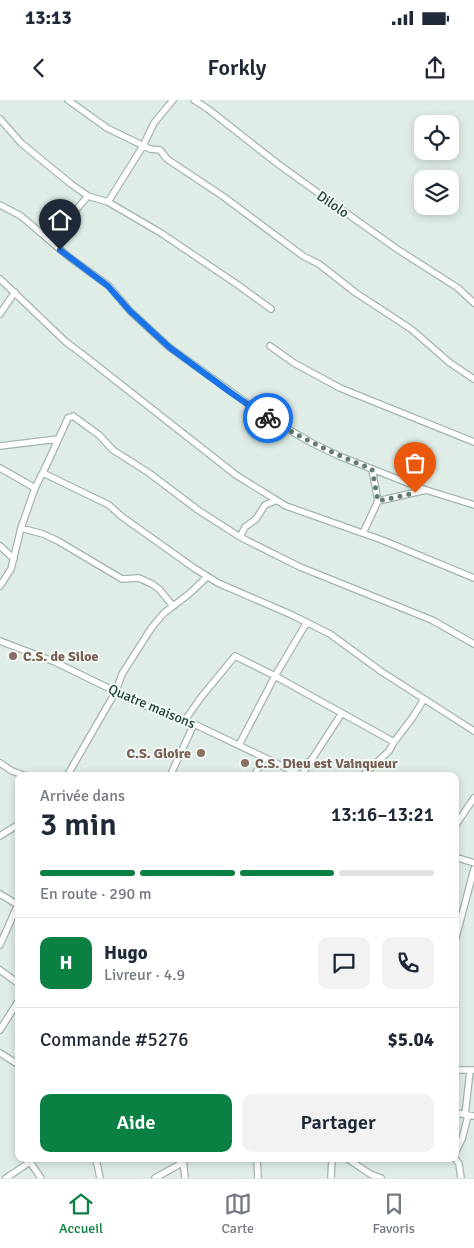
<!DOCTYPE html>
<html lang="fr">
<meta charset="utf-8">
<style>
body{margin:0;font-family:Signika,sans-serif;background:#f2f2f3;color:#1f2937;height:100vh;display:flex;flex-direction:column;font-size:19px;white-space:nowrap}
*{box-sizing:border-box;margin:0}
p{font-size:16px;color:#747a83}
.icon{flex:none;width:28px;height:28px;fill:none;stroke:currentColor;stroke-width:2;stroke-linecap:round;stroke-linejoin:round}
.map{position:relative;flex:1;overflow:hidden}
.side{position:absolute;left:15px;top:672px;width:444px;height:390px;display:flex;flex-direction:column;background:#fff;border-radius:10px;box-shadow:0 2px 8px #0003}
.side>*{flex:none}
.fabs{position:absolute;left:414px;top:15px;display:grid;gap:10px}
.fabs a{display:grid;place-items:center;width:45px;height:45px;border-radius:10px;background:#fff;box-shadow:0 2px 8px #0003;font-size:25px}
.pin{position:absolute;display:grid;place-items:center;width:42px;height:42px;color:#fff;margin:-51px -21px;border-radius:50% 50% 50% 0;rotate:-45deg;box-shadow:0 0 5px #0007}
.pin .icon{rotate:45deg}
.courier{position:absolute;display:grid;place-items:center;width:50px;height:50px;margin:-25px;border:4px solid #1a73e8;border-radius:50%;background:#fff;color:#222;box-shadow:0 1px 6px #0007}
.overview em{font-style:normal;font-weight:600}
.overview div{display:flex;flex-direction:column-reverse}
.overview{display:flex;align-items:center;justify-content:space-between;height:85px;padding:0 25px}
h1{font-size:32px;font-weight:600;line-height:38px}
.bar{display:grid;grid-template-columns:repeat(4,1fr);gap:8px 5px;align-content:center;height:60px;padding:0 25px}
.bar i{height:6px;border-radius:4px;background:#e0e1e3}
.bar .selected{background:#0b8043}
.bar p{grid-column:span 4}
.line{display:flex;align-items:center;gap:12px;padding:0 25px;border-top:1px solid #e0e1e3}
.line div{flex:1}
.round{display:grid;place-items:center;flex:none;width:52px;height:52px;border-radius:10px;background:#f2f2f3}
.primary-button{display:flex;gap:10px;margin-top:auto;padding:10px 25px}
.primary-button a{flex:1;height:58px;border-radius:10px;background:#0b8043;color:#fff;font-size:20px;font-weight:600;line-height:58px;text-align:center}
.primary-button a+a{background:#f2f2f3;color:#1f2937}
.status{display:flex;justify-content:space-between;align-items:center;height:35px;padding:0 25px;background:#fff;direction:ltr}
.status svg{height:14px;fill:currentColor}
header{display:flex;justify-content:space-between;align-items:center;height:65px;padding:0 25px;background:#fff;font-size:22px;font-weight:600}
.menu{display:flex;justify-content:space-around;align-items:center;height:70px;border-top:1px solid #e0e1e3;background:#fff;font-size:14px;color:#747a83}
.menu a{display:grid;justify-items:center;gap:2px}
.menu .selected{color:#0b8043}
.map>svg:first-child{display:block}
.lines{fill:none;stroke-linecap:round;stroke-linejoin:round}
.minor-casing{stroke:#a2b5ad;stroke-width:8}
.minor{stroke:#fff;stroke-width:5.5}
.done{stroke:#637c72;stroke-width:5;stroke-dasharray:0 9}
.route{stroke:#1a73e8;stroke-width:6}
.education-dot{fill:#8d6e63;stroke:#f1f9f4;stroke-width:2}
.labels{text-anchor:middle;stroke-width:4;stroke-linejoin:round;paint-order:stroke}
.street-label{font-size:14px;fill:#1f3f34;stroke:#f1f9f4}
.education-label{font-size:14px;font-weight:bold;fill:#785e54;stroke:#f1f9f4;text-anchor:start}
</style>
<div class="status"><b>13:13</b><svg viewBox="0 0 49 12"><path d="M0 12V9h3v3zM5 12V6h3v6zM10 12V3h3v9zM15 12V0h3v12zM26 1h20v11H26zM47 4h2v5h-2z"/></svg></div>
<header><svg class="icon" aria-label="back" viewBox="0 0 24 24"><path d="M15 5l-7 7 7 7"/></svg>Forkly<svg class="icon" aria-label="share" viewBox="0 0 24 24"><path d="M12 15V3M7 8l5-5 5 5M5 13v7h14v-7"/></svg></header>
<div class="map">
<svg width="474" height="1078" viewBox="0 0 474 1078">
<rect width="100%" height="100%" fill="#e0ede6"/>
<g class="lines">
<defs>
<path id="minor" d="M68 0 107 28 150 49 160 50 167 59 224 97 303 156 319 164 356 193 411 229 450 263 474 279
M194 0 208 9 278 64 328 100 397 149 458 188 474 203
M0 19 21 43 71 84 88 96 108 102 161 133 238 185 271 209
M108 102 143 46 154 23 173 0
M0 105 21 116 69 157 109 186 130 211 169 247 262 314 312 343 339 356 426 390 474 405
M50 140 88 96
M0 179 66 242 82 254 236 375 286 406 382 440 474 478
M0 214 15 192
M270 246 294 263 340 288 474 342
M0 346 58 339
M0 368 35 388
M43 373 109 405 121 416 194 468 218 483 292 515 330 534 382 572 474 631
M378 401 426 390
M21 428 43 434 58 441 122 479 139 478 152 484 159 489 173 506
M363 433 378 401 372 369
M240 437 245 427 256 419 265 405 275 401
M0 446 14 459
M0 486 11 469 21 428 35 388 47 364 68 318 73 316 99 335 113 350 149 373 198 410 240 437 300 467 432 520 474 544
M0 541 55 562 143 605 194 624 303 676
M185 620 202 596 235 556 275 576 394 642
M239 645 275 576 307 522
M0 663 12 671 26 676
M290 670 311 661
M67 676 116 591 122 574 152 527 164 513 189 494 207 477
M170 676 194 624
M254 676 264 658
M301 676 342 613
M362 676 389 651 394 642 413 617 424 599
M455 726 474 698
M0 736 19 724
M455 757 474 763
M0 794 18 805
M455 841 474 769
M0 845 19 802
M0 870 19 884
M0 930 19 900
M0 953 19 965
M455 970H474
M455 1013 474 1016
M465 1015 470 971
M455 1053 462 1039 468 1016
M455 1058 459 1064 461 1078
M96 1059 100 1078
M183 1059 185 1078
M257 1059 258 1078
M348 1059 370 1074 381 1078
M6 1078 30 1062 41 1078
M155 1078 182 1063
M331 1078 332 1059"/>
</defs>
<use href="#minor" class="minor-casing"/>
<use href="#minor" class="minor"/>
</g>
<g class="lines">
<path class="done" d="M268 318C302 338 335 355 372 369L378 401 415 393"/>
<path class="route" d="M60 150 108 186 130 211 169 247 230 292 268 318"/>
</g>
<g class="education-dot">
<circle cx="13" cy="556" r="5"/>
<circle cx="201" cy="653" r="5"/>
<circle cx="245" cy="663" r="5"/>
</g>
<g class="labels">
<g class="street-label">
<text transform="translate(333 104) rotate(35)" y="5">Dilolo</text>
<text transform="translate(152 606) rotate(23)" y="5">Quatre maisons</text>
</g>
<g class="education-label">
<text x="23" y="561">C.S. de Siloe</text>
<text x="191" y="658" text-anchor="end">C.S. Gloire</text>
<text x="255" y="668">C.S. Dieu est Vainqueur</text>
</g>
</g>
</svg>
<div class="fabs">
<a><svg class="icon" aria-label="locate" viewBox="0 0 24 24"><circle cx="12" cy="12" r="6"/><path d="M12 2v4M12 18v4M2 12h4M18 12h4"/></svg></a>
<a><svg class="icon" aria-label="layers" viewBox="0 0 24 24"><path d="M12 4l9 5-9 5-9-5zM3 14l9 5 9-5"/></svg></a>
</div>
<div class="pin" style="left:415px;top:393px;background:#ea580c"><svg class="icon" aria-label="bag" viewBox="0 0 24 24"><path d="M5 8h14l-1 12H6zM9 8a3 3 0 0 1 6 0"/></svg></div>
<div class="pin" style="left:60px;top:150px;background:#1f2937"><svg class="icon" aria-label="home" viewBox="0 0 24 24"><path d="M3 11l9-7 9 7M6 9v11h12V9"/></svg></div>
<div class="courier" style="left:268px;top:318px"><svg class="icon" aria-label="bike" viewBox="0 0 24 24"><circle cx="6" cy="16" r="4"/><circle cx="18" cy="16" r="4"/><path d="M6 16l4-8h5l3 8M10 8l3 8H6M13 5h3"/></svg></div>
<section class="side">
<div class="overview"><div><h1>3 min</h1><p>Arrivée dans</p></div><em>13:16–13:21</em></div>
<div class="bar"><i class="selected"></i><i class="selected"></i><i class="selected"></i><i></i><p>En route · 290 m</p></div>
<div class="line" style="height:90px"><b class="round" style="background:#0b8043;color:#fff">H</b><div><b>Hugo</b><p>Livreur · 4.9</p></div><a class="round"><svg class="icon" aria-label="chat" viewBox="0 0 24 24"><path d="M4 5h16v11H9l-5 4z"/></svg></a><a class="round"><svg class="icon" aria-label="phone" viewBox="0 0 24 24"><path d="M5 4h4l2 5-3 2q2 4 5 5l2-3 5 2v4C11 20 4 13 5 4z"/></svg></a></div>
<div class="line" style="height:65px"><div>Commande #5276</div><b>$5.04</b></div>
<div class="primary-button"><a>Aide</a><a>Partager</a></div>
</section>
</div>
<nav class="menu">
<a class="selected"><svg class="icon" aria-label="home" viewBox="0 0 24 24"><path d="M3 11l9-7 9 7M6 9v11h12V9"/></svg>Accueil</a>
<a><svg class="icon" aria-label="map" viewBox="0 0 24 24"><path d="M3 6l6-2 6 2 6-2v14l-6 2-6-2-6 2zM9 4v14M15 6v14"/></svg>Carte</a>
<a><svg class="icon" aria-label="saved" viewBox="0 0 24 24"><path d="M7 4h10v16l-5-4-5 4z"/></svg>Favoris</a>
</nav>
